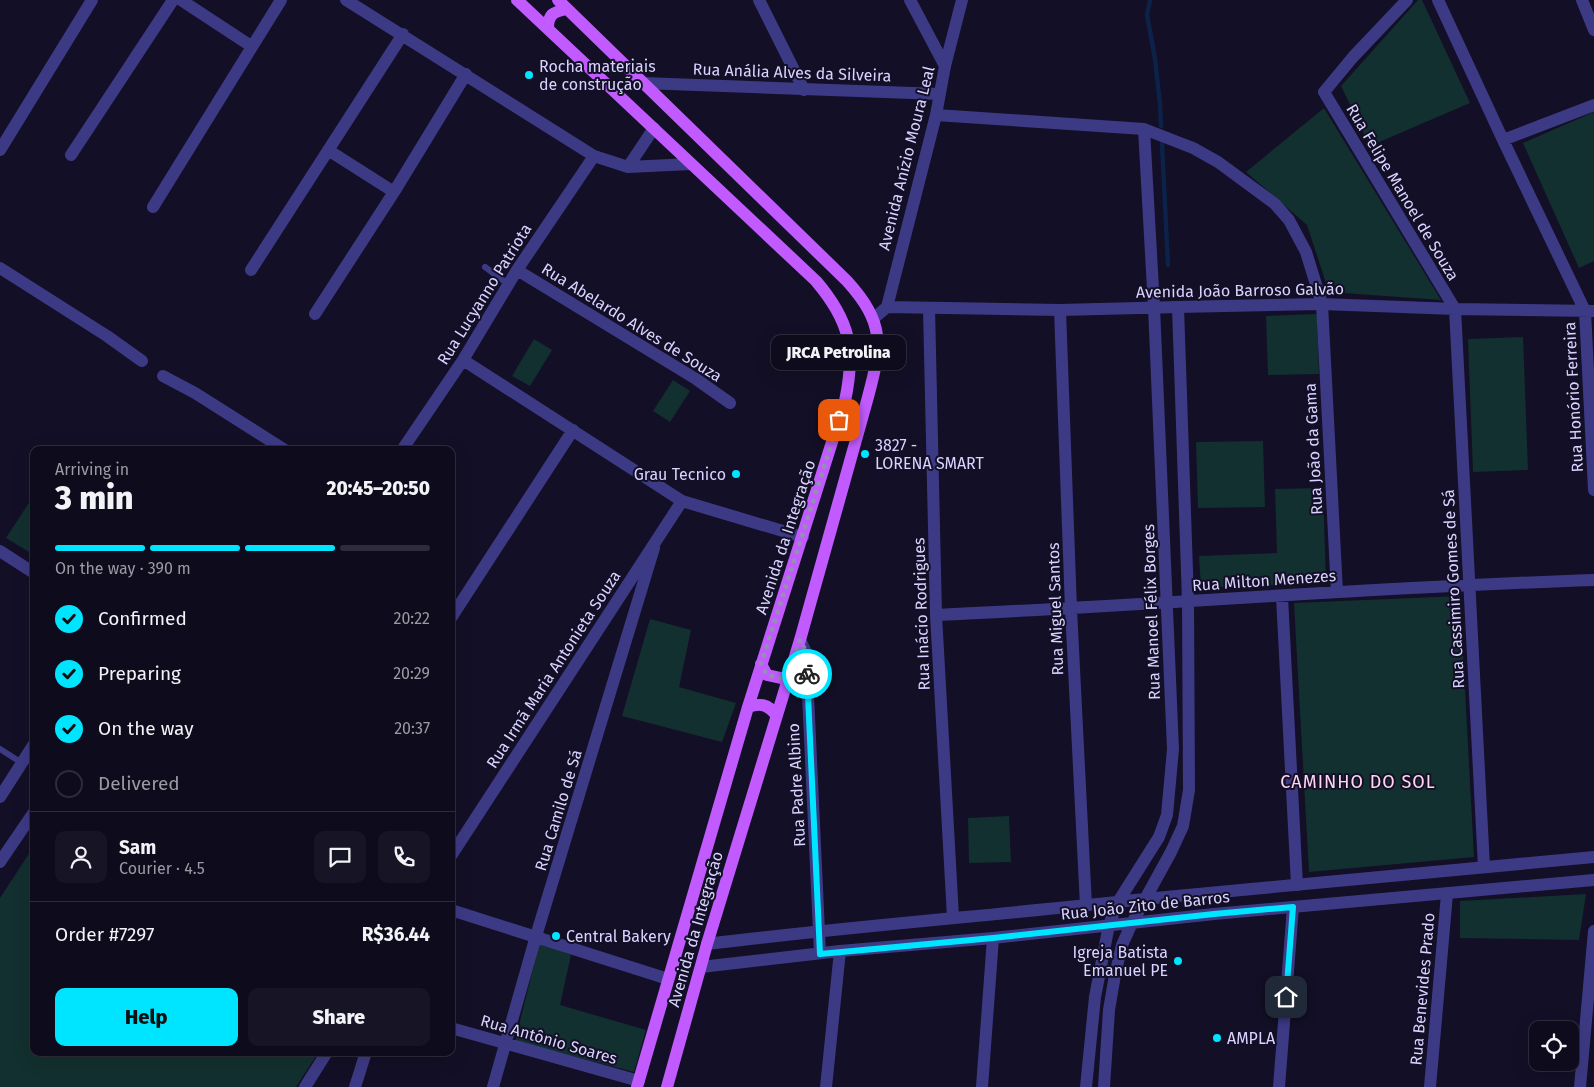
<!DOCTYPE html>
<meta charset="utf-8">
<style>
body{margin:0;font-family:"Fira Sans",sans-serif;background:#171425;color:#f1f3f6;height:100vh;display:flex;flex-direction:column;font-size:19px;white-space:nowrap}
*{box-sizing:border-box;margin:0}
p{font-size:16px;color:#9b9ba3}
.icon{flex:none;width:28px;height:28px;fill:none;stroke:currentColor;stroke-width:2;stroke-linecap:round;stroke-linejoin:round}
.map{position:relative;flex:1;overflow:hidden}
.drawer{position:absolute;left:30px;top:446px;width:425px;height:610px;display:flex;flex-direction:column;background:#0e0b1c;border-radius:10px;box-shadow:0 5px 20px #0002,0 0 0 1px #2e2b3b}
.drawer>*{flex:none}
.tools{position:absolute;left:1529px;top:1021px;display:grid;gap:10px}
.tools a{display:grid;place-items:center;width:50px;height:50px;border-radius:10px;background:#0e0b1c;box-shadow:0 5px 20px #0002,0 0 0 1px #2e2b3b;font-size:25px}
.pin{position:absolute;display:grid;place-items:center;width:42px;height:42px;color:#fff;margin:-21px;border-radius:10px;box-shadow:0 2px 8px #0006}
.courier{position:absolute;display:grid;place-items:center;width:50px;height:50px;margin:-25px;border:4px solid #00e5ff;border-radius:50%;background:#fff;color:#222;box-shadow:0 1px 6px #0007}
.bubble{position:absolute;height:35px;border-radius:10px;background:#0e0b1c;box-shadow:0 5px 20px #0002,0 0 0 1px #2e2b3b;font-size:16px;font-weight:800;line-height:35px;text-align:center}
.headline em{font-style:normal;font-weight:800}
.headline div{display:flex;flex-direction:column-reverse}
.headline{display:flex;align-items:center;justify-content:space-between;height:85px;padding:0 25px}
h1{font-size:32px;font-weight:800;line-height:38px}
.bar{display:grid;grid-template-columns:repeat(4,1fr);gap:8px 5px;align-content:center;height:60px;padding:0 25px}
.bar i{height:6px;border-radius:4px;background:#2e2b3b}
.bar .selected{background:#00e5ff}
.bar p{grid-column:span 4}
.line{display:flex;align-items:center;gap:12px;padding:0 25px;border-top:1px solid #2e2b3b}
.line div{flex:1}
.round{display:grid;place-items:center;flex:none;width:52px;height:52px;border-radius:10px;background:#171425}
ol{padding:0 25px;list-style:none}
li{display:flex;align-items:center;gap:15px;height:55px}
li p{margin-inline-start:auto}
li .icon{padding:5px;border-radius:50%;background:#00e5ff;color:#111;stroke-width:4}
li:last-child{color:#9b9ba3}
li i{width:28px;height:28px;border:2px solid #2e2b3b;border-radius:50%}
.cta{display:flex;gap:10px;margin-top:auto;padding:10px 25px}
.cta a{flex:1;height:58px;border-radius:10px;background:#00e5ff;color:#111;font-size:20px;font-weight:800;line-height:58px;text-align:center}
.cta a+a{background:#171425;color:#f1f3f6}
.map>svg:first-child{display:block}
.green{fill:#12302f}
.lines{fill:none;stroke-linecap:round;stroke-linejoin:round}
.stream{stroke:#0c2248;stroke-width:4.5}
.service{stroke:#3d3a85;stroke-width:6}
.minor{stroke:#3d3a85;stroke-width:12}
.tertiary{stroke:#3d3a85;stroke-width:12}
.primary{stroke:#c25bff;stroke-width:12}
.done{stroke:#948fb3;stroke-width:5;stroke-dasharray:0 9}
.route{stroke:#00e5ff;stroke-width:6}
.poi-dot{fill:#00e5ff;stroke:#130f26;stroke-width:2}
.labels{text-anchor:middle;stroke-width:4;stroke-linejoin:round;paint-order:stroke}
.poi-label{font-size:16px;fill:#d9d4ff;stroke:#130f26;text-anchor:start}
.street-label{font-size:16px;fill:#d9d4ff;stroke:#130f26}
.neighbourhood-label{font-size:18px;letter-spacing:1px;fill:#ffd6f0;stroke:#130f26}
</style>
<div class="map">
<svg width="1594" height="1087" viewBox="0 0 1594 1087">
<rect width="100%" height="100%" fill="#130f26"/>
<path class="green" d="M1418 0H1422L1470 103 1370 146 1341 86Z
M1324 108 1441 300 1329 292 1307 225 1246 172Z
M1594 112V261L1579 268 1523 143Z
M1317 314 1319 374 1268 375 1266 316Z
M1523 337 1528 470 1473 472 1468 339Z
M534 339 552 350 530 386 512 376Z
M673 380 690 391 670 422 653 411Z
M1263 441 1265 507 1198 508 1196 442Z
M1323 488 1326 583 1201 588 1199 556 1277 553 1275 489Z
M34 495V555L6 538Z
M1460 596 1474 857 1309 872 1294 603Z
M650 619 691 630 679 687 736 703 722 742 622 716Z
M1009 816 1011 862 969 863 968 818Z
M34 846V1052L318 1053 296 1087H0V898Z
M1586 894 1579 940 1460 938V901Z
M540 941 571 955 560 1005 646 1030 634 1072 515 1041Z"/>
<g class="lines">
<path class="stream" d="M1150 0 1147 15 1155 59 1160 104 1161 126
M1162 144 1168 265"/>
<path class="service" d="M485 267 508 284
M0 749 22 763"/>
<path class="minor" d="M181 0 251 46
M346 0 594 156 628 167 691 164
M759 0 804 90
M910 0 945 66
M1407 0 1353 57 1324 92 1455 309 1484 867
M1438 0 1503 140 1585 311 1594 490
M1582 0 1594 30
M936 115 1144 129 1193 148 1218 162 1275 204 1289 220 1306 252 1322 304 1337 592
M1144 129 1154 307
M1503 140 1594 105
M0 150 92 0
M328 150 394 192
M71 155 173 0
M628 167 654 128
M153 207 281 0
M0 268 107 336 142 361
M251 270 403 34
M517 270 696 379 730 403
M1178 307 1322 304 1455 309 1594 311
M929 308 936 615 953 917
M1060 310 1071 609 1086 906
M315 314 394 192 466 74
M463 360 682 501
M163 376 195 393 285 450
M402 450 463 360 517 270 594 156
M1282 597 1297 885
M936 615C1156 605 1375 587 1594 580
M451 618 573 430
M800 640 806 652 820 953
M451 910 668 979
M451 1028 639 1081
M355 1087 366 1052
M493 1087 536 936 654 548
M826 1087 840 951
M982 1087 993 938
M1279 1087 1293 907
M1430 1087 1447 894
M1580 1087 1594 931"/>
<path class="tertiary" d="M643 83 940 94
M887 307 1060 310 1178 307 1188 601 1189 790 1183 826 1171 852 1132 923 1122 945 1115 975 1109 1010 1104 1087
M873 319 887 307 936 115 945 66 962 0
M0 551 34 573
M0 797 34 744
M451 856 682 501 803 537
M0 862 34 812
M707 944C853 926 999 915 1145 899L1594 857
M701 967 840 951 993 938 1214 914 1594 880
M305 1087 327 1052
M1086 1087 1095 997 1109 925 1118 902 1159 837 1167 815 1173 749 1154 307"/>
<path class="primary" d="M517 0 816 281C850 321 856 349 845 401L748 707 637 1087
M558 0 847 281C885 323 882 345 868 397L800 640 707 944 667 1087
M548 29C548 14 553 12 567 9
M761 664 767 675 781 678 789 676
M748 707C760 703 768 704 776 715"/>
</g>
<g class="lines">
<path class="done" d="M807 674 806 652 800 640 788 676 781 678 767 675 761 664 839 420"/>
<path class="route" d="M807 674 820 954 993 938 1214 914 1293 907 1286 997"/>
</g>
<g class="poi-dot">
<circle cx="529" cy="75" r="5"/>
<circle cx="865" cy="454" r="5"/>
<circle cx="736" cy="474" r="5"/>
<circle cx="556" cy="936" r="5"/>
<circle cx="1178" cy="961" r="5"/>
<circle cx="1217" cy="1038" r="5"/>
</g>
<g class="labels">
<g class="poi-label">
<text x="539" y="72">Rocha materiais<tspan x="539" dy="18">de construção</tspan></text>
<text x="875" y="451">3827 -<tspan x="875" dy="18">LORENA SMART</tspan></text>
<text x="726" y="480" text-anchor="end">Grau Tecnico</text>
<text x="566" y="942">Central Bakery</text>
<text x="1168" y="958" text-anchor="end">Igreja Batista<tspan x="1168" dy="18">Emanuel PE</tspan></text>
<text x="1227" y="1044">AMPLA</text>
</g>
<g class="street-label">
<text transform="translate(792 72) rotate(2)" y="6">Rua Anália Alves da Silveira</text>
<text transform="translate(906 158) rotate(-76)" y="6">Avenida Anízio Moura Leal</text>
<text transform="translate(1403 192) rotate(59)" y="6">Rua Felipe Manoel de Souza</text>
<text transform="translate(1240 290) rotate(-1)" y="6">Avenida João Barroso Galvão</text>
<text transform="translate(484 294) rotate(-58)" y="6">Rua Lucyanno Patriota</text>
<text transform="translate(632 322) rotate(32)" y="6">Rua Abelardo Alves de Souza</text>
<text transform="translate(1573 397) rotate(-93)" y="6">Rua Honório Ferreira</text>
<text transform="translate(1313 449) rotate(-93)" y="6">Rua João da Gama</text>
<text transform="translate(785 537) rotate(-72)" y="6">Avenida da Integração</text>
<text transform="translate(1264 580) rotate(-4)" y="6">Rua Milton Menezes</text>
<text transform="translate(1453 589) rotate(-93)" y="6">Rua Cassimiro Gomes de Sá</text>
<text transform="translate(1055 609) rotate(-92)" y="6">Rua Miguel Santos</text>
<text transform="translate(1151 612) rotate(-92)" y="6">Rua Manoel Félix Borges</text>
<text transform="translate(921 614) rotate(-92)" y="6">Rua Inácio Rodrigues</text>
<text transform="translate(553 669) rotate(-57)" y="6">Rua Irmã Maria Antonieta Souza</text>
<text transform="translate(796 785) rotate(-93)" y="6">Rua Padre Albino</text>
<text transform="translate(558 810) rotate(-73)" y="6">Rua Camilo de Sá</text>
<text transform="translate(1145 905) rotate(-6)" y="6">Rua João Zito de Barros</text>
<text transform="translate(695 929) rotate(-74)" y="6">Avenida da Integração</text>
<text transform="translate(1422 989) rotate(-85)" y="6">Rua Benevides Prado</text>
<text transform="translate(549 1039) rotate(16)" y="6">Rua Antônio Soares</text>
</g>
<g class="neighbourhood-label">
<text x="1358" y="788">CAMINHO DO SOL</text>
</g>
</g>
</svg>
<div class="tools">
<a><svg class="icon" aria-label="locate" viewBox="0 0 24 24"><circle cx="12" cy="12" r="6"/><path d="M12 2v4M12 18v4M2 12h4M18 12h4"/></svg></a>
</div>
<div class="pin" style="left:839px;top:420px;background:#ea580c"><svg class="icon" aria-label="bag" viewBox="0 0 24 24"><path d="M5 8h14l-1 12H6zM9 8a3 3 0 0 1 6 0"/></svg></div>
<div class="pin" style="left:1286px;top:997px;background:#1f2937"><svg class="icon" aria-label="home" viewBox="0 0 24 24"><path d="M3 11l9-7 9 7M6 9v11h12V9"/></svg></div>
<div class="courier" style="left:807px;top:674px"><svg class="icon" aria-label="bike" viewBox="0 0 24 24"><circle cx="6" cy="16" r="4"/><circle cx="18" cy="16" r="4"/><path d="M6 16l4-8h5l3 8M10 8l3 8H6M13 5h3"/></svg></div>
<div class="bubble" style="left:771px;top:335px;width:135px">JRCA Petrolina</div>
<section class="drawer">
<div class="headline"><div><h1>3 min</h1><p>Arriving in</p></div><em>20:45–20:50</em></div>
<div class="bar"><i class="selected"></i><i class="selected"></i><i class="selected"></i><i></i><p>On the way · 390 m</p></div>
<ol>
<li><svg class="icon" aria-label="check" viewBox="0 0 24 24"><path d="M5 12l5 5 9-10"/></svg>Confirmed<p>20:22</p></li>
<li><svg class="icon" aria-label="check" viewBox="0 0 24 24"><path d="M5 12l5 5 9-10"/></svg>Preparing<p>20:29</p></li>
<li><svg class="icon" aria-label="check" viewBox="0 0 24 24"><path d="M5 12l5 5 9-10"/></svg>On the way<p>20:37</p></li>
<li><i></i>Delivered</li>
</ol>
<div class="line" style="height:90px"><a class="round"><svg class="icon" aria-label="person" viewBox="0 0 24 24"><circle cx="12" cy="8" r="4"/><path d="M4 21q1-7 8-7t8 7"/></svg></a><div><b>Sam</b><p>Courier · 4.5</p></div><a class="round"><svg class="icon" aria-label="chat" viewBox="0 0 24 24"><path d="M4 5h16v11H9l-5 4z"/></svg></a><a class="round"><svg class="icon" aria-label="phone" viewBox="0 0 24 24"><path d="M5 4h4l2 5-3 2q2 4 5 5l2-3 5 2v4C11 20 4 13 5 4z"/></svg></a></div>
<div class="line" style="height:65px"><div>Order #7297</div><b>R$36.44</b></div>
<div class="cta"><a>Help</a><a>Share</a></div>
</section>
</div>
